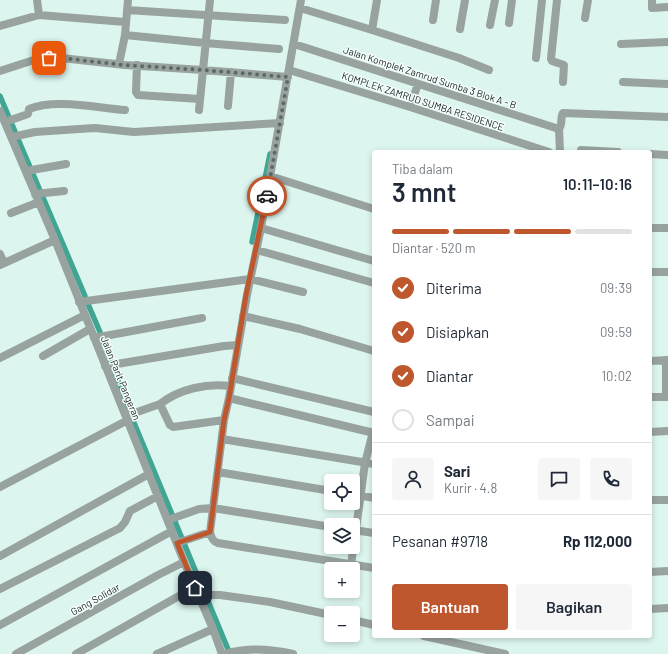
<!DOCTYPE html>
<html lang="id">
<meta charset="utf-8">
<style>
body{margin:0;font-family:Barlow,sans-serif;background:#f6f6f7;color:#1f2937;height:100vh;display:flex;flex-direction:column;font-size:15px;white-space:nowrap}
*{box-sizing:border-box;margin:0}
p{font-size:13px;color:#747a83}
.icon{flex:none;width:22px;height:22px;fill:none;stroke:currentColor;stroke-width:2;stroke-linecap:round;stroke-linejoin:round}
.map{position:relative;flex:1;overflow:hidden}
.side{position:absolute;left:372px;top:150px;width:280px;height:488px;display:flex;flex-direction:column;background:#fff;border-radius:4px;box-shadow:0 2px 6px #0003}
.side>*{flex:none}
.buttons{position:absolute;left:324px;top:474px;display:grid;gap:8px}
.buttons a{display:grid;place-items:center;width:36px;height:36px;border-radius:4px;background:#fff;box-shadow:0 2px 6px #0003;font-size:20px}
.pin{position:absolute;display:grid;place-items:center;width:34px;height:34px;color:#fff;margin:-17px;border-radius:8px;box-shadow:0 2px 6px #0006}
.courier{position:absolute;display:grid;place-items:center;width:40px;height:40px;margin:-20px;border:3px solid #be572d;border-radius:50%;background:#fff;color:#222;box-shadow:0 1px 5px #0007}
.summary em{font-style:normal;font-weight:600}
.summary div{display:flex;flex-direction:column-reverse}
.summary{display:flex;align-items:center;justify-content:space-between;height:68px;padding:0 20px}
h1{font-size:26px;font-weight:600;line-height:30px}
.bar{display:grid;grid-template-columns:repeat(4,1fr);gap:6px 4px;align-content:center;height:48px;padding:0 20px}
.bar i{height:5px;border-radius:3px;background:#e0e1e3}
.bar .on{background:#be572d}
.bar p{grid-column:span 4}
.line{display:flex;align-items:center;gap:10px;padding:0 20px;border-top:1px solid #e0e1e3}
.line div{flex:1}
.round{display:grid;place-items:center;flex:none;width:42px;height:42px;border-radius:4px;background:#f6f6f7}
ol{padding:0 20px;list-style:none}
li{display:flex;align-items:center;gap:12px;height:44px}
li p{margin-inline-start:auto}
li .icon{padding:4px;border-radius:50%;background:#be572d;color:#fff;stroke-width:4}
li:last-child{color:#747a83}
li i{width:22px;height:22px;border:2px solid #e0e1e3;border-radius:50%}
.cta{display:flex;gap:8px;margin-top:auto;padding:8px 20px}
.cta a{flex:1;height:46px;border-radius:4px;background:#be572d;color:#fff;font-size:16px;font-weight:600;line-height:46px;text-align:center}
.cta a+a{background:#f6f6f7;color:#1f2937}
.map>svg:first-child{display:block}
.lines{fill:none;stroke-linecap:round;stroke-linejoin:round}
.canal{stroke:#40a593;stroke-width:5.5}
.minor{stroke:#98a29f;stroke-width:8}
.done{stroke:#5b6a66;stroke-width:4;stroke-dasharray:0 7.2}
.route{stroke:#be572d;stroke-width:5}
.labels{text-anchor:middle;stroke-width:3;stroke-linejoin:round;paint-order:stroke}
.street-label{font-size:10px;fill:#161f1d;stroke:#f4fefc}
</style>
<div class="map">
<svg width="668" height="654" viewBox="0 0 668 654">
<rect width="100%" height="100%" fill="#dcf5ef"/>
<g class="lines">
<path class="canal" d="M0 96 16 134
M18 139 85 296
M252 242 270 154
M88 304 100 332
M102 338 132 418 230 654"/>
<path class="minor" d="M301 0 261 228 247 295 229 398 224 420 210 532C211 537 213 542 218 543L374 568
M377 0 372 30 459 58 489 70
M557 0 551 59 552 61 564 65 563 82
M652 0V8L668 7
M300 8 372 30
M127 10 285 20
M39 15 125 22
M585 18 588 0
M433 20 436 0
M509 23 512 0
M490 25 495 0
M0 26 39 15 37 0
M460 29 465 0
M125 35 205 43 279 49
M294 44 559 129
M621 44 668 42
M536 58 542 0
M119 64 125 35 128 0
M137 65 136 92 138 95 200 99
M289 70 410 107 549 152
M0 71 37 59 61 58 125 65 203 70 288 77
M623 82 668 84
M228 106 231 72
M410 107 418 84
M199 110 210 0
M0 111 55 240 185 564 213 629 222 654
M5 122 28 114 29 109C55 98 97 108 125 110
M12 137 35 132 79 129 95 128 134 132 280 123
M581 150 618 152
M560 152 559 129C563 124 560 117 563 113L668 117
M650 154 668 155
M26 171 66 164
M270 176 374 209
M35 194 64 191
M11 213 39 202
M261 228 374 261
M650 228H668
M257 250 374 283
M0 254 4 263
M0 265 55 240
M650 272H668
M79 302 250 279 303 292
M243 316 300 329 374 351
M94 338 202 318
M43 356 90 329
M0 358 85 315
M666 360V397
M650 361 668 360
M105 366 224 346 238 345
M232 378 374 412
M650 397H668
M229 398 374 433
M160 404C179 389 207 383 230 386
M126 416 160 404 170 425 173 427 224 420
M650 432 668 431
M222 439 374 464
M218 472 331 491
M0 487 128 420
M353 494 374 498
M650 500H668
M168 520 199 509 213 508 331 527
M353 530 374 533
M177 543 210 532
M0 556 149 474
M351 565 365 463 373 432
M650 572 668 571
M0 589 120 528 125 522 130 511 158 496
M201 600 210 595H220L270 602 331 615
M650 609 668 608
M353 620 374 625
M0 625 172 531
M424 636 505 654
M16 654 158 575 184 562
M76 654 195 587
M157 654 213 629
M225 654C248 647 271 649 293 654"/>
</g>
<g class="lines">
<path class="done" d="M49 58H61L124 65 203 70 288 77 267 196"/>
<path class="route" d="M195 588 177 543 210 532 224 420 229 398 246 295 267 196"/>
</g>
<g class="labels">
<g class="street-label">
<text transform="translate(430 77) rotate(18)" y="4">Jalan Komplek Zamrud Sumba 3 Blok A - B</text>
<text transform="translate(423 101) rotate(18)" y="4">KOMPLEK ZAMRUD SUMBA RESIDENCE</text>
<text transform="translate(121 378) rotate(68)" y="4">Jalan Parit Pangeran</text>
<text transform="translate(95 599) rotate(-29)" y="4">Gang Solidar</text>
</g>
</g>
</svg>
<div class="buttons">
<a><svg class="icon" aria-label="locate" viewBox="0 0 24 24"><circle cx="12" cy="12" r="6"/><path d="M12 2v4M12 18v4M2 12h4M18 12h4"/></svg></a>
<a><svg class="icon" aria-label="layers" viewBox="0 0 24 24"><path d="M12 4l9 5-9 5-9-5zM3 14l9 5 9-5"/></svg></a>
<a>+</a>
<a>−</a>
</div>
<div class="pin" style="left:49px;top:58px;background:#ea580c"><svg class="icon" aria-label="bag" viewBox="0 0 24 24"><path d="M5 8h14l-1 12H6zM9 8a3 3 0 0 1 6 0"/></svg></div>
<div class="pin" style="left:195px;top:588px;background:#1f2937"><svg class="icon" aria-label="home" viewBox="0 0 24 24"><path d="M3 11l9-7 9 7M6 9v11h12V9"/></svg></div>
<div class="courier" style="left:267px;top:196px"><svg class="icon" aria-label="car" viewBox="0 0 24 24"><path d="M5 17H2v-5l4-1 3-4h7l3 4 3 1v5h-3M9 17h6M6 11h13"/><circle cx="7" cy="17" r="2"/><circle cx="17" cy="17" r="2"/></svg></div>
<section class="side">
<div class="summary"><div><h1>3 mnt</h1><p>Tiba dalam</p></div><em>10:11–10:16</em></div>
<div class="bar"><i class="on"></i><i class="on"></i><i class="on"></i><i></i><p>Diantar · 520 m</p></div>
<ol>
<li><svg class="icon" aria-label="check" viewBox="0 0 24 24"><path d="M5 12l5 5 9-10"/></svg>Diterima<p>09:39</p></li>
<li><svg class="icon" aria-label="check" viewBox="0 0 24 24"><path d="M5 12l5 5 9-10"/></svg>Disiapkan<p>09:59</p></li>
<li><svg class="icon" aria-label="check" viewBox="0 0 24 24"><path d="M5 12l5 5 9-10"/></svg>Diantar<p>10:02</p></li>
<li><i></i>Sampai</li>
</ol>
<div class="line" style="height:72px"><a class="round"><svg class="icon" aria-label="person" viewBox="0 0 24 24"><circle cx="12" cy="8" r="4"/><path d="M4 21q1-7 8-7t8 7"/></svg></a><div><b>Sari</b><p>Kurir · 4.8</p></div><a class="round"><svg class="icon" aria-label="chat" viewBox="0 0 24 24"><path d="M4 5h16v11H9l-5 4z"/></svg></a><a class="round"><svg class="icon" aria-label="phone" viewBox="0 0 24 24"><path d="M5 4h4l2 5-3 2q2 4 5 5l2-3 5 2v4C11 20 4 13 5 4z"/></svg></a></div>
<div class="line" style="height:52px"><div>Pesanan #9718</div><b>Rp 112,000</b></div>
<div class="cta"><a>Bantuan</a><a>Bagikan</a></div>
</section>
</div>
